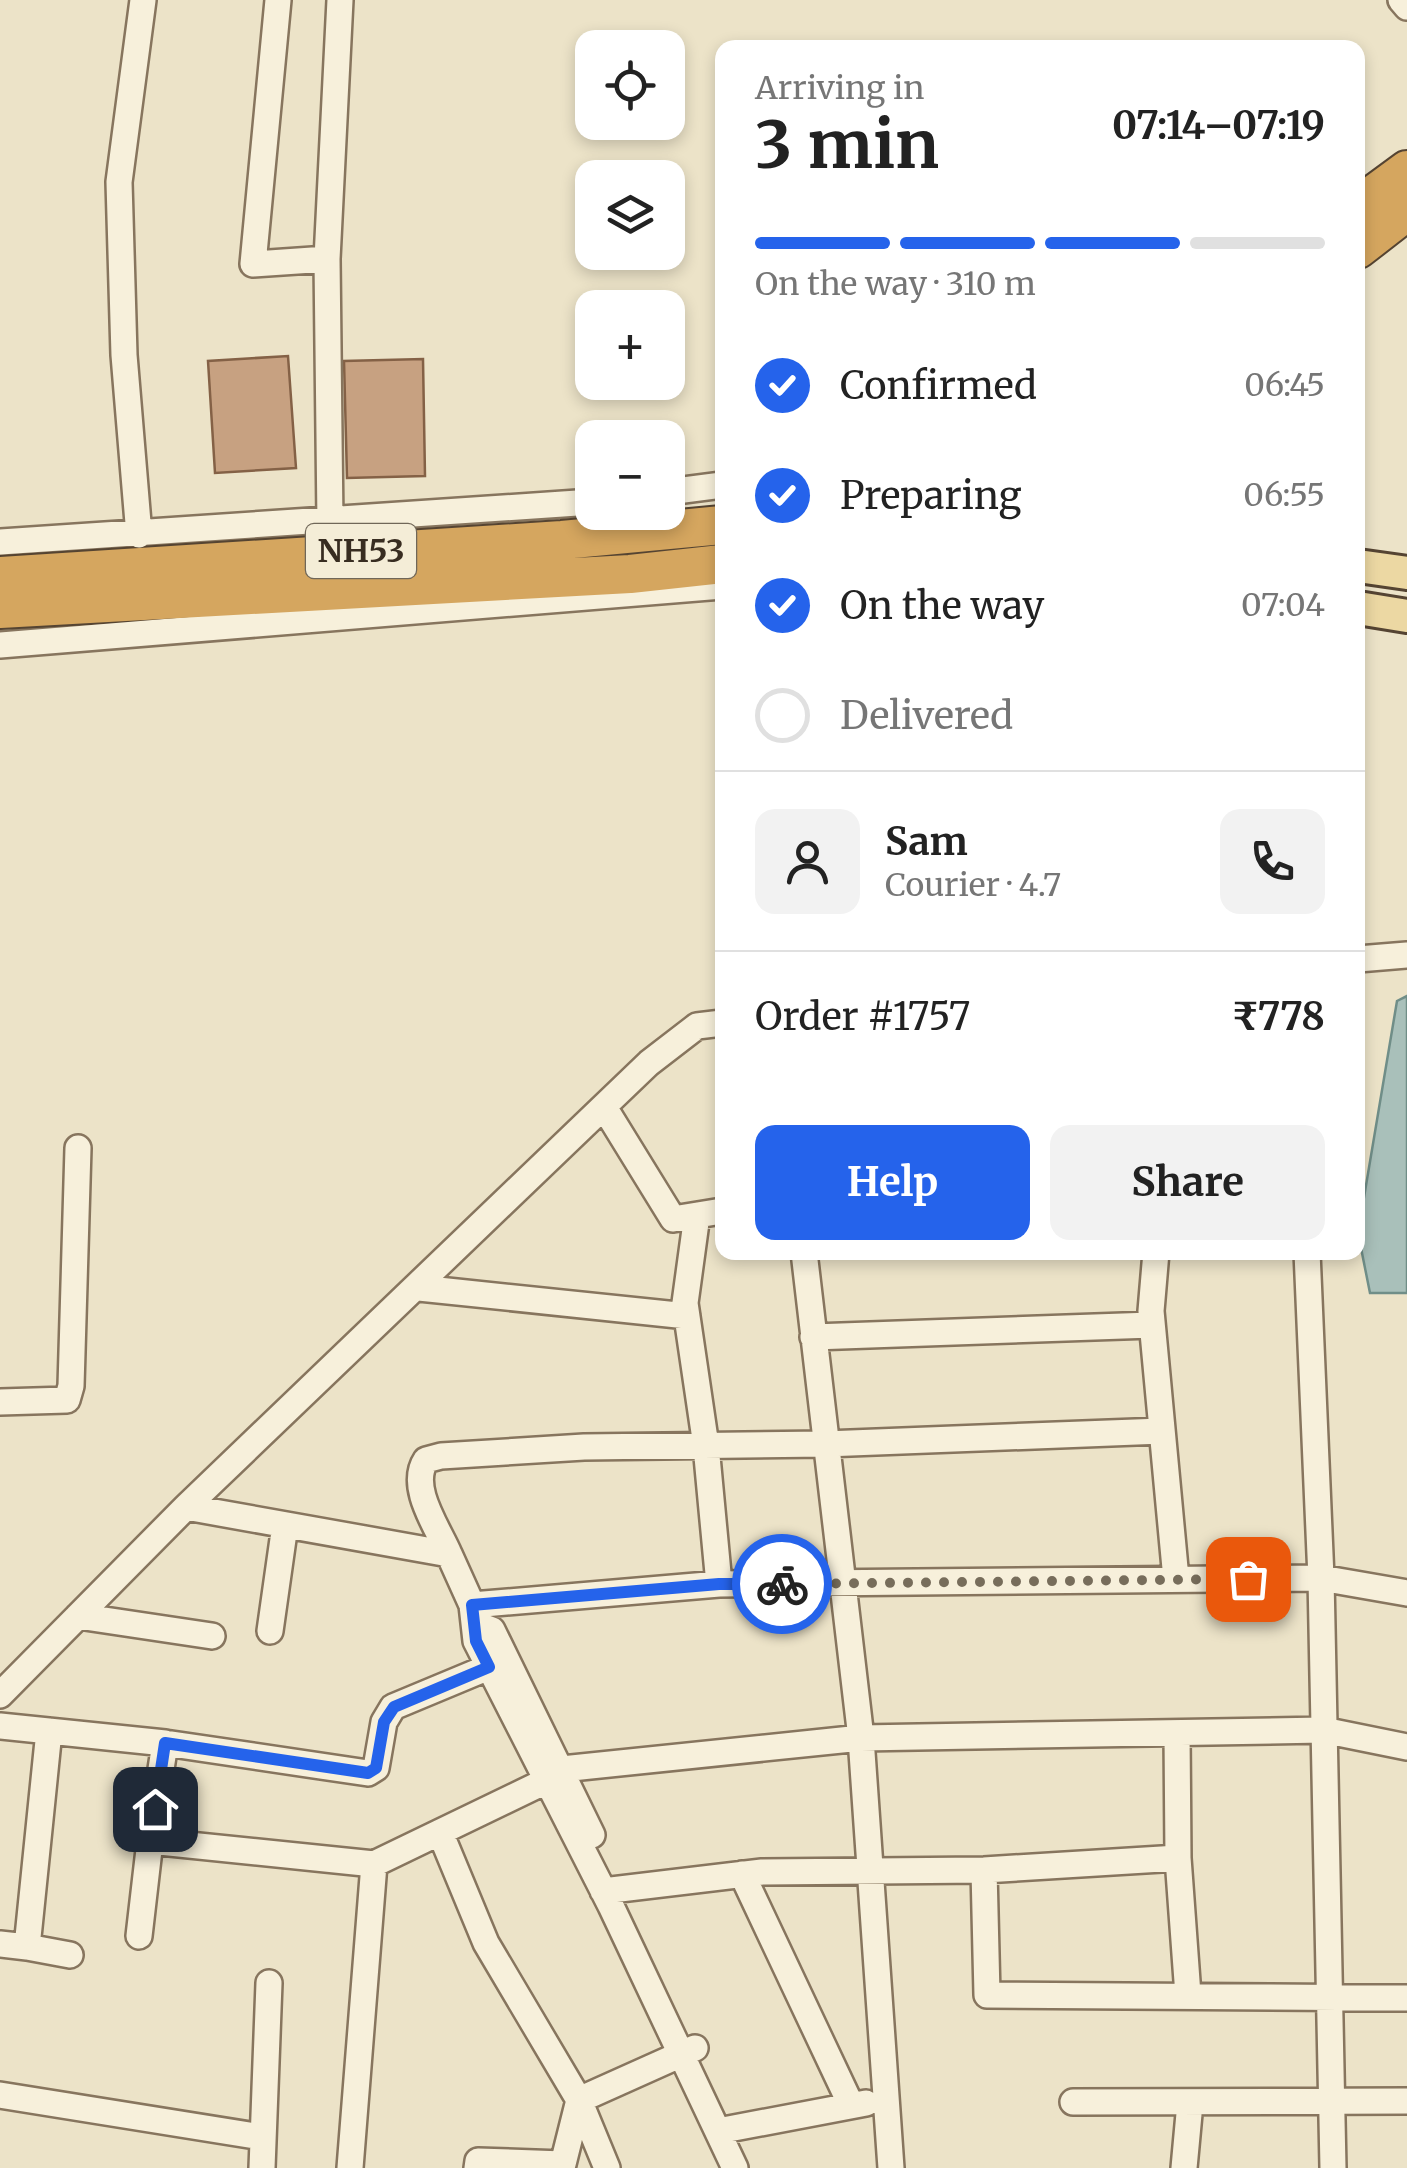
<!DOCTYPE html>
<meta charset="utf-8">
<style>
body{margin:0;font-family:Merriweather,serif;background:#f2f2f2;color:#222;height:100vh;display:flex;flex-direction:column;font-size:38px;white-space:nowrap}
*{box-sizing:border-box;margin:0}
p{font-size:32px;color:#767676}
.icon{flex:none;width:55px;height:55px;fill:none;stroke:currentColor;stroke-width:2;stroke-linecap:round;stroke-linejoin:round}
.map{position:relative;flex:1;overflow:hidden}
.side{position:absolute;left:715px;top:40px;width:650px;height:1220px;display:flex;flex-direction:column;background:#fff;border-radius:20px;box-shadow:0 5px 15px #0003}
.side>*{flex:none}
.controls{position:absolute;left:575px;top:30px;display:grid;gap:20px}
.controls a{display:grid;place-items:center;width:110px;height:110px;border-radius:20px;background:#fff;box-shadow:0 5px 15px #0003;font-size:50px}
.pin{position:absolute;display:grid;place-items:center;width:85px;height:85px;color:#fff;margin:-42px;border-radius:20px;box-shadow:0 5px 15px #0006}
.courier{position:absolute;display:grid;place-items:center;width:100px;height:100px;margin:-50px;border:8px solid #2563eb;border-radius:50%;background:#fff;color:#222;box-shadow:0 2px 12px #0007}
.head em{font-style:normal;font-weight:700}
.head div{display:flex;flex-direction:column-reverse}
.head{display:flex;align-items:center;justify-content:space-between;height:170px;padding:0 40px}
h1{font-size:65px;font-weight:700;line-height:75px}
.bar{display:grid;grid-template-columns:repeat(4,1fr);gap:15px 10px;align-content:center;height:120px;padding:0 40px}
.bar i{height:12px;border-radius:8px;background:#e0e0e0}
.bar .current{background:#2563eb}
.bar p{grid-column:span 4}
.line{display:flex;align-items:center;gap:25px;padding:0 40px;border-top:2px solid #e0e0e0}
.line div{flex:1}
.round{display:grid;place-items:center;flex:none;width:105px;height:105px;border-radius:20px;background:#f2f2f2}
ol{padding:0 40px;list-style:none}
li{display:flex;align-items:center;gap:30px;height:110px}
li p{margin-inline-start:auto}
li .icon{padding:10px;border-radius:50%;background:#2563eb;color:#fff;stroke-width:4}
li:last-child{color:#767676}
li i{width:55px;height:55px;border:5px solid #e0e0e0;border-radius:50%}
.primary-button{display:flex;gap:20px;margin-top:auto;padding:20px 40px}
.primary-button a{flex:1;height:115px;border-radius:20px;background:#2563eb;color:#fff;font-size:40px;font-weight:700;line-height:115px;text-align:center}
.primary-button a+a{background:#f2f2f2;color:#222}
.map>svg:first-child{display:block}
.water{fill:#a9c0ba;stroke:#708e88;stroke-width:2.5}
.building{fill:#c7a181;stroke:#846146;stroke-width:2.5}
.lines{fill:none;stroke-linecap:round;stroke-linejoin:round}
.minor-casing{stroke:#87755e;stroke-width:30}
.major-casing{stroke:#554432;stroke-width:38}
.highway-casing{stroke:#554432;stroke-width:42}
.minor{stroke:#f7f0db;stroke-width:25}
.major{stroke:#ecd8a3;stroke-width:32}
.highway{stroke:#d5a65f;stroke-width:38}
.done{stroke:#776d5b;stroke-width:10;stroke-dasharray:0 18}
.route{stroke:#2563eb;stroke-width:12}
.labels{text-anchor:middle;stroke-width:8;stroke-linejoin:round;paint-order:stroke}
.shield{fill:#f4edd7;stroke:#706758;stroke-width:2.5}
.shield-label{font-size:32px;font-weight:bold;fill:#382d21}
</style>
<div class="map">
<svg width="1407" height="2168" viewBox="0 0 1407 2168">
<rect width="100%" height="100%" fill="#ece3c8"/>
<path class="water" d="M1407 996V1293H1370L1358 1233 1397 1001Z"/>
<path class="building" d="M288 356 296 468 215 473 208 361Z
M423 359 425 476 347 478 344 361Z"/>
<g class="lines">
<defs>
<path id="minor" d="M278 0 253 264 327 259
M1401 0 1407 7
M668 492 722 485
M330 523 327 259 340 0
M139 535 124 355 119 182 143 0
M0 542 592 502
M0 645 722 586
M1358 959 1407 955
M604 1107 673 1219 722 1211
M697 1215 685 1303 706 1446 719 1584
M804 1252 861 1738 1323 1730 1407 1747
M1156 1252 1151 1311 1176 1579
M1307 1252 1321 1578 1333 2168
M419 1288 687 1316
M813 1337 1152 1325
M0 1402 67 1400 71 1386 78 1148
M186 1507 649 1063 697 1026 722 1023
M449 1554C438 1528 408 1487 426 1460L441 1456 584 1447 825 1444 1162 1431
M472 1605 719 1584 1321 1578 1407 1593
M78 1616 212 1636
M476 1624 492 1630 592 1835
M270 1631 285 1525
M0 1695 186 1507 449 1554 472 1605 476 1641 611 1906 735 2168
M0 1726 165 1743 150 1841 374 1864 546 1781 562 1769 861 1738 891 2168
M49 1731 27 1947 70 1955
M1177 1733 1178 1858 1188 1995
M165 1743 368 1773 376 1768 384 1722 393 1707 489 1667
M440 1832 486 1943 579 2100 607 2168
M984 1870 987 1995 1407 1998
M742 1874 851 2105
M603 1891 762 1872 984 1870 1178 1858
M139 1936 150 1841
M0 1944 27 1947
M0 2095 262 2137
M1073 2102 1407 2101
M718 2131 866 2103
M262 2168 269 1983
M350 2168 374 1864
M477 2168 478 2161 563 2164 579 2100 695 2048
M1184 2168 1190 2103"/>
<path id="major" d="M1358 566 1407 573
M1358 608 1407 616"/>
<path id="highway" d="M1358 206 1407 170
M1358 249 1407 211
M0 576 562 540 722 525
M0 609 630 574 722 564"/>
</defs>
<use href="#minor" class="minor-casing"/>
<use href="#major" class="major-casing"/>
<use href="#highway" class="highway-casing"/>
<use href="#minor" class="minor"/>
<use href="#major" class="major"/>
<use href="#highway" class="highway"/>
</g>
<g class="lines">
<path class="done" d="M782 1584 1248 1579"/>
<path class="route" d="M155 1809 165 1743 368 1773 376 1768 384 1722 394 1707 489 1667 476 1641 472 1605 719 1584H782"/>
</g>
<g class="labels">
<rect class="shield" x="306" y="524" width="110" height="54" rx="8"/>
<g class="shield-label">
<text x="361" y="562">NH53</text>
</g>
</g>
</svg>
<div class="controls">
<a><svg class="icon" aria-label="locate" viewBox="0 0 24 24"><circle cx="12" cy="12" r="6"/><path d="M12 2v4M12 18v4M2 12h4M18 12h4"/></svg></a>
<a><svg class="icon" aria-label="layers" viewBox="0 0 24 24"><path d="M12 4l9 5-9 5-9-5zM3 14l9 5 9-5"/></svg></a>
<a>+</a>
<a>−</a>
</div>
<div class="pin" style="left:1248px;top:1579px;background:#ea580c"><svg class="icon" aria-label="bag" viewBox="0 0 24 24"><path d="M5 8h14l-1 12H6zM9 8a3 3 0 0 1 6 0"/></svg></div>
<div class="pin" style="left:155px;top:1809px;background:#1f2937"><svg class="icon" aria-label="home" viewBox="0 0 24 24"><path d="M3 11l9-7 9 7M6 9v11h12V9"/></svg></div>
<div class="courier" style="left:782px;top:1584px"><svg class="icon" aria-label="bike" viewBox="0 0 24 24"><circle cx="6" cy="16" r="4"/><circle cx="18" cy="16" r="4"/><path d="M6 16l4-8h5l3 8M10 8l3 8H6M13 5h3"/></svg></div>
<section class="side">
<div class="head"><div><h1>3 min</h1><p>Arriving in</p></div><em>07:14–07:19</em></div>
<div class="bar"><i class="current"></i><i class="current"></i><i class="current"></i><i></i><p>On the way · 310 m</p></div>
<ol>
<li><svg class="icon" aria-label="check" viewBox="0 0 24 24"><path d="M5 12l5 5 9-10"/></svg>Confirmed<p>06:45</p></li>
<li><svg class="icon" aria-label="check" viewBox="0 0 24 24"><path d="M5 12l5 5 9-10"/></svg>Preparing<p>06:55</p></li>
<li><svg class="icon" aria-label="check" viewBox="0 0 24 24"><path d="M5 12l5 5 9-10"/></svg>On the way<p>07:04</p></li>
<li><i></i>Delivered</li>
</ol>
<div class="line" style="height:180px"><a class="round"><svg class="icon" aria-label="person" viewBox="0 0 24 24"><circle cx="12" cy="8" r="4"/><path d="M4 21q1-7 8-7t8 7"/></svg></a><div><b>Sam</b><p>Courier · 4.7</p></div><a class="round"><svg class="icon" aria-label="phone" viewBox="0 0 24 24"><path d="M5 4h4l2 5-3 2q2 4 5 5l2-3 5 2v4C11 20 4 13 5 4z"/></svg></a></div>
<div class="line" style="height:130px"><div>Order #1757</div><b>₹778</b></div>
<div class="primary-button"><a>Help</a><a>Share</a></div>
</section>
</div>
